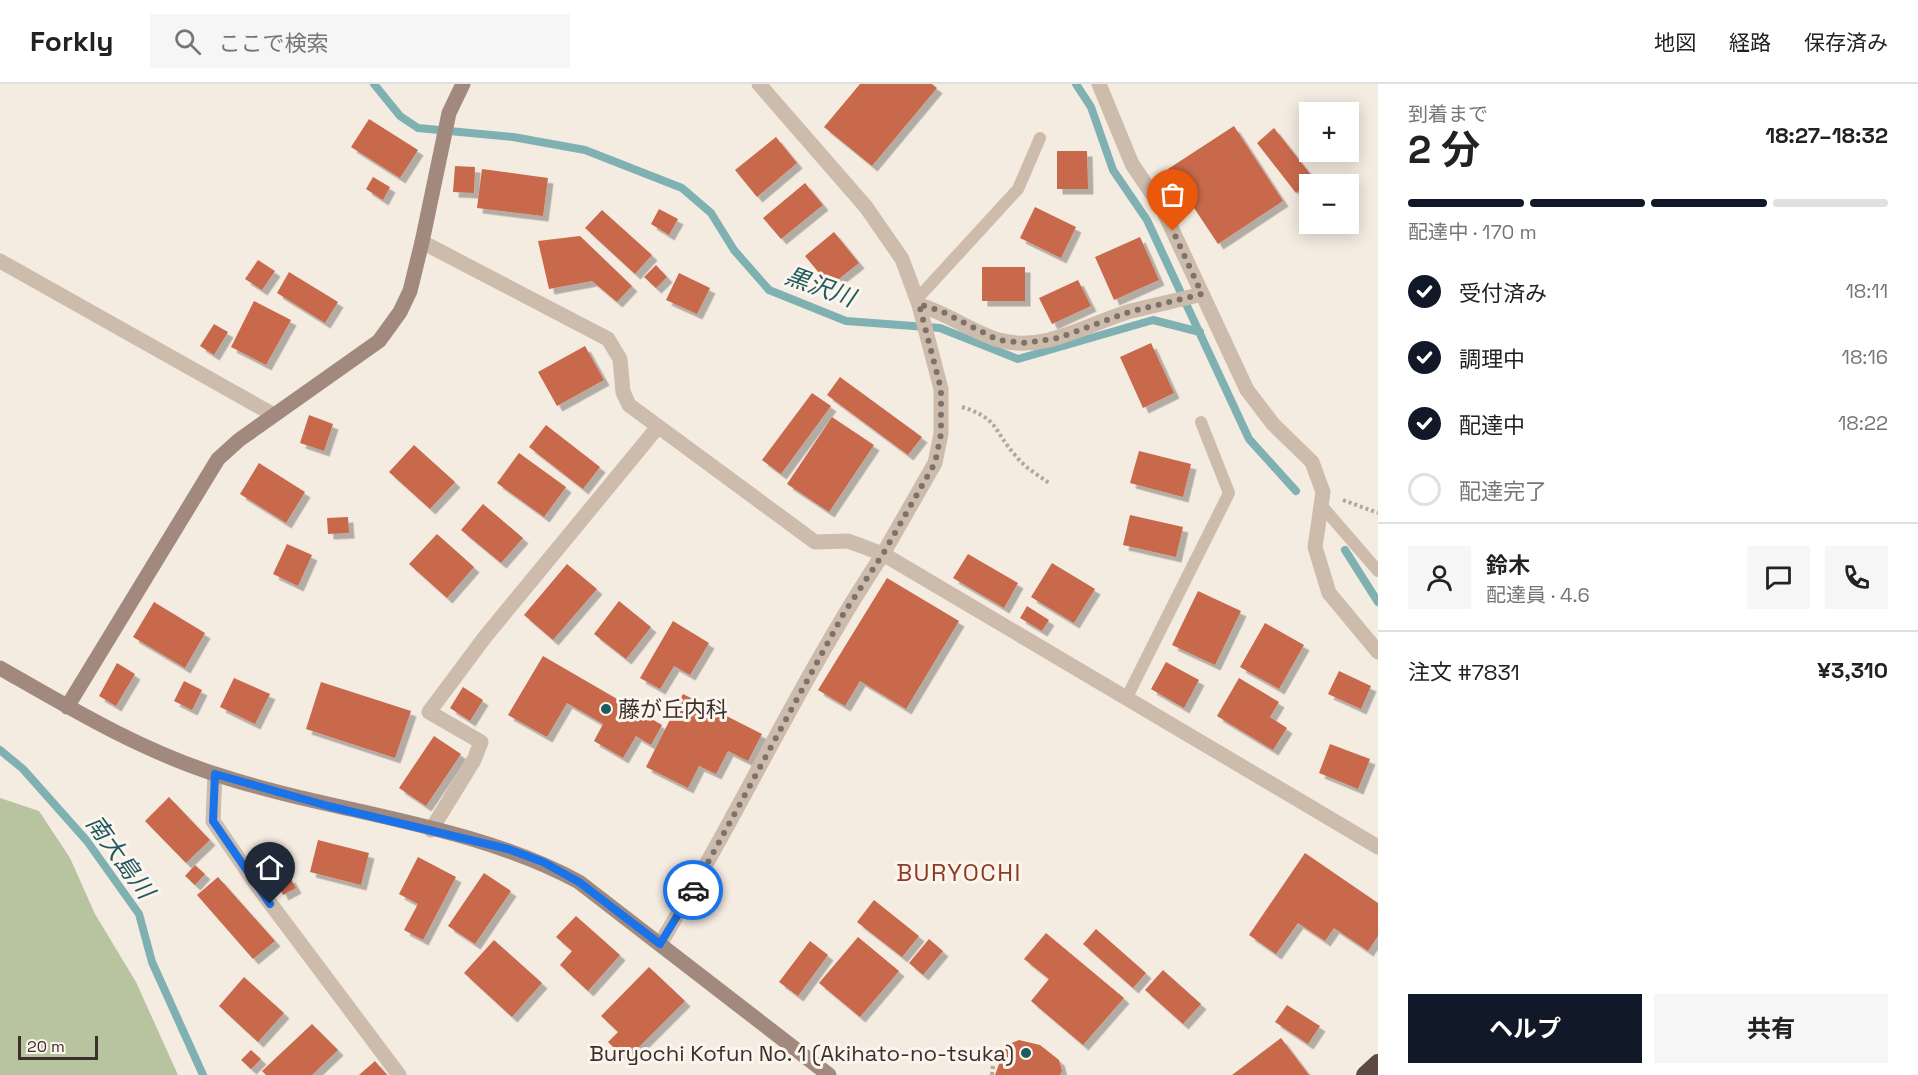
<!DOCTYPE html>
<html lang="ja">
<meta charset="utf-8">
<style>
body{margin:0;font-family:"Space Grotesk","Noto Sans JP",sans-serif;background:#f6f6f6;color:#222;height:100vh;display:flex;flex-direction:column;font-size:22px;white-space:nowrap}
*{box-sizing:border-box;margin:0}
p{font-size:20px;color:#767676}
.icon{flex:none;width:33px;height:33px;fill:none;stroke:currentColor;stroke-width:2;stroke-linecap:round;stroke-linejoin:round}
.map{position:relative;flex:1;overflow:hidden}
.side{display:flex;flex-direction:column;background:#fff;width:540px}
.side>*{flex:none}
.controls{position:absolute;left:1299px;top:18px;display:grid;gap:12px}
.controls a{display:grid;place-items:center;width:60px;height:60px;border-radius:0px;background:#fff;box-shadow:0 3px 15px #0003;font-size:30px}
.scale{position:absolute;left:18px;bottom:15px;width:80px;box-sizing:border-box;padding-left:6px;border:3px solid #3b302b;border-top:0;font-size:16px;line-height:21px;white-space:nowrap;color:#3b302b;-webkit-text-stroke:4px #fbf5ee;paint-order:stroke}
.pin{position:absolute;display:grid;place-items:center;width:51px;height:51px;color:#fff;margin:-62px -26px;border-radius:50% 50% 50% 0;rotate:-45deg;box-shadow:0 0 6px #0007}
.pin .icon{rotate:45deg}
.courier{position:absolute;display:grid;place-items:center;width:60px;height:60px;margin:-30px;border:4px solid #1a73e8;border-radius:50%;background:#fff;color:#222;box-shadow:0 2px 8px #0007}
.overview em{font-style:normal;font-weight:700}
.overview div{display:flex;flex-direction:column-reverse}
.overview{display:flex;align-items:center;justify-content:space-between;height:102px;padding:0 30px}
h1{font-size:39px;font-weight:700;line-height:45px}
.bar{display:grid;grid-template-columns:repeat(4,1fr);gap:9px 6px;align-content:center;height:72px;padding:0 30px}
.bar i{height:8px;border-radius:4px;background:#e0e0e0}
.bar .current{background:#111827}
.bar p{grid-column:span 4}
.line{display:flex;align-items:center;gap:15px;padding:0 30px;border-top:2px solid #e0e0e0}
.line div{flex:1}
.round{display:grid;place-items:center;flex:none;width:63px;height:63px;border-radius:0px;background:#f6f6f6}
ol{padding:0 30px;list-style:none}
li{display:flex;align-items:center;gap:18px;height:66px}
li p{margin-inline-start:auto}
li .icon{padding:6px;border-radius:50%;background:#111827;color:#fff;stroke-width:4}
li:last-child{color:#767676}
li i{width:33px;height:33px;border:3px solid #e0e0e0;border-radius:50%}
.cta{display:flex;gap:12px;margin-top:auto;padding:12px 30px}
.cta a{flex:1;height:69px;border-radius:0px;background:#111827;color:#fff;font-size:24px;font-weight:700;line-height:69px;text-align:center}
.cta a+a{background:#f6f6f6;color:#222}
header{display:flex;align-items:center;gap:36px;box-sizing:border-box;height:84px;padding:0 30px;background:#fff;border-bottom:2px solid #e0e0e0}
header strong{font-size:28px}
nav{display:flex;gap:33px;margin-inline-start:auto;font-size:21px}
.search{width:420px;height:54px;background:#f6f6f6;display:flex;align-items:center;gap:15px;box-sizing:border-box;padding:0 21px;border-radius:0px;color:#767676;font-size:22px}
main{display:flex;flex:1;min-height:0}
.map>svg:first-child{display:block}
.green{fill:#b8c4a0}
.lines{fill:none;stroke-linecap:round;stroke-linejoin:round}
.stream{stroke:#7fb0b2;stroke-width:8}
.building{fill:#c8694b;filter:url(#shadow)}
.path{stroke:#b9a596;stroke-width:4;stroke-dasharray:3 3;stroke-linecap:butt}
.lane{stroke:#cdbbac;stroke-width:12}
.street{stroke:#cdbbac;stroke-width:15}
.secondary{stroke:#a18a7d;stroke-width:15}
.highway{stroke:#5c4a42;stroke-width:18}
.done{stroke:#7c716b;stroke-width:6;stroke-dasharray:0 10.8}
.route{stroke:#1a73e8;stroke-width:8}
.poi-dot{fill:#1f5a5e;stroke:#fbf5ee;stroke-width:2}
.labels{text-anchor:middle;stroke-width:6;stroke-linejoin:round;paint-order:stroke}
.poi-label{font-size:22px;fill:#3b302b;stroke:#fbf5ee;text-anchor:start}
.water-label{font-size:24px;font-style:italic;fill:#1f5a5e;stroke:#fbf5ee}
.neighbourhood-label{font-size:24px;letter-spacing:1.5px;fill:#8c3b22;stroke:#fbf5ee}
</style>
<header>
<strong>Forkly</strong>
<div class="search"><svg class="icon" aria-label="search" viewBox="0 0 24 24"><circle cx="10" cy="10" r="6"/><path d="M15 15l6 6"/></svg>ここで検索</div>
<nav><a>地図</a><a>経路</a><a>保存済み</a></nav>
</header>
<main>
<div class="map">
<svg width="1378" height="991" viewBox="0 0 1378 991">
<defs>
<filter id="shadow"><feDropShadow dx="5.5" dy="5.5" stdDeviation="0" flood-color="#0004"/></filter>
</defs>
<rect width="100%" height="100%" fill="#f4ebe1"/>
<path class="green" d="M0 714 39 727 70 774 95 830 136 898 178 991H0Z"/>
<g class="lines">
<path class="stream" d="M374 0 400 32 418 44 513 53 585 66 682 104 711 129 734 166 769 206 846 237 940 244 1018 275 1153 236 1200 248
M1076 0 1091 23 1113 86 1147 136 1249 355 1296 407
M1345 466 1378 518
M0 666 23 685 87 757 139 830 152 878 203 991"/>
</g>
<path class="building" d="M860 0H932L937 4 872 82 824 43Z
M369 35 418 66 400 94 351 63Z
M1234 42 1283 117 1218 160 1168 85Z
M1274 44 1314 95 1296 109 1257 59Z
M776 53 797 79 757 113 735 86Z
M1057 67H1087L1088 105H1057Z
M455 82 475 83 474 109 453 108Z
M482 85 548 94 543 132 477 124Z
M373 93 390 103 383 116 366 105Z
M805 99 823 121 781 155 763 134Z
M1035 123 1076 143 1061 174 1020 154Z
M659 125 678 135 669 151 651 140Z
M602 126 652 171 635 190 585 144Z
M834 148 859 179 830 202 805 172Z
M580 152 632 202 617 218 592 197 549 205 538 157Z
M1140 153 1159 196 1114 216 1095 173Z
M258 176 275 187 262 206 245 195Z
M656 181 667 193 656 204 644 193Z
M982 183H1025V217H982Z
M289 188 338 218 325 239 277 209Z
M679 189 710 204 697 230 666 216Z
M1078 196 1091 222 1052 240 1039 214Z
M254 217 291 236 266 281 231 263Z
M214 240 228 248 214 271 200 262Z
M1151 259 1174 309 1143 324 1120 273Z
M585 262 604 296 557 322 538 288Z
M840 293 922 353 908 371 827 311Z
M812 309 831 322 781 390 762 376Z
M309 331 333 340 324 367 300 359Z
M832 333 874 361 829 428 787 400Z
M546 341 600 383 583 405 529 363Z
M414 361 455 398 430 425 389 388Z
M1139 367 1191 380 1183 413 1130 399Z
M519 369 566 403 544 433 497 399Z
M259 379 305 408 286 439 240 410Z
M483 420 523 454 501 479 461 446Z
M1130 431 1183 443 1176 473 1123 461Z
M348 433 349 449 328 450 327 434Z
M437 450 474 483 447 514 409 480Z
M287 460 312 471 298 502 273 490Z
M968 470 1018 499 1004 524 953 494Z
M1052 479 1095 505 1074 539 1031 513Z
M567 480 597 505 553 556 524 531Z
M887 494 959 537 906 625 860 597 845 622 818 606Z
M1198 507 1241 527 1215 581 1172 561Z
M619 517 651 543 626 575 594 550Z
M154 518 205 549 185 584 133 553Z
M1027 522 1049 536 1042 547 1020 534Z
M673 537 709 559 690 591 674 582 660 605 640 594Z
M1265 539 1304 561 1279 605 1240 583Z
M543 572 662 641 651 661 636 652 623 674 594 657 603 640 567 619 547 653 508 631Z
M1166 578 1199 596 1184 624 1151 605Z
M117 579 135 590 116 622 99 612Z
M1339 587 1371 602 1361 625 1328 610Z
M234 594 270 610 255 640 220 623Z
M1239 594 1279 618 1270 633 1287 644 1273 666 1217 632Z
M184 597 202 606 192 626 174 617Z
M321 598 411 627 395 674 306 645Z
M463 603 483 616 470 637 450 624Z
M683 610 762 650 748 677 728 667 716 690 699 682 688 704 646 683Z
M434 652 461 670 426 722 399 704Z
M1330 660 1370 675 1358 705 1319 689Z
M169 713 210 756 186 779 145 737Z
M318 756 369 769 361 801 310 788Z
M1305 769 1378 819V852L1368 867 1334 844 1325 857 1298 839 1276 870 1249 851Z
M418 773 456 793 423 856 404 846 418 820 399 810Z
M195 781 205 790 195 801 185 792Z
M484 789 511 807 475 860 448 842Z
M218 793 275 857 253 875 197 811Z
M290 793 296 804 283 811 277 799Z
M874 816 919 852 902 873 857 838Z
M576 832 620 871 588 907 560 881 572 867 556 853Z
M1096 845 1146 889 1133 904 1083 860Z
M1046 849 1124 914 1083 961 1031 917 1049 895 1024 875Z
M858 853 899 887 860 933 819 899Z
M929 855 943 867 923 891 909 879Z
M494 856 542 899 512 933 464 889Z
M810 857 828 871 798 912 779 898Z
M649 883 685 917 626 976 608 958 618 948 601 932Z
M1163 886 1201 920 1183 940 1145 906Z
M244 893 284 929 258 958 219 922Z
M1287 921 1320 942 1308 960 1275 938Z
M312 940 338 966 312 991H266L262 987Z
M1281 954 1309 991H1232Z
M1019 956 1040 961 1059 976 1062 987 1060 991H995L1006 961Z
M251 966 261 975 251 985 241 976Z
M375 977 387 991H359Z"/>
<g class="lines">
<path class="path" d="M962 323C1000 335 993 347 1016 372 1024 383 1038 391 1049 399
M1343 416 1378 429
M992 991 993 981"/>
<path class="lane" d="M917 215 1018 105 1040 54
M1321 421 1378 487
M1127 613 1229 409 1201 338"/>
<path class="street" d="M759 0 866 123 902 175 919 221 941 305V350L935 379 883 470 1378 763
M1099 0 1132 80 1163 126 1247 306 1273 340 1312 378 1323 408 1315 463 1329 509 1378 568
M422 158 608 255 620 275 623 308 629 321 815 458 848 457 883 470C800 595 738 732 660 860
M0 177 274 331
M919 221C947 229 974 249 999 256 1045 269 1089 239 1131 227 1155 221 1179 216 1202 210
M215 690 213 737 258 803 399 991
M431 746 474 676 481 658 429 628 485 553 657 344"/>
<path class="secondary" d="M0 584C70 624 138 665 215 690 333 729 471 739 579 798L829 991
M67 623 218 375 239 356 379 257 400 228 410 207 422 158 449 29 463 0"/>
<path class="highway" d="M1365 991 1378 979"/>
</g>
<g class="lines">
<path class="done" d="M693 806 844 529 883 470 935 379 941 350V305L919 220 941 227 998 256 1026 259 1058 254 1129 228 1202 210 1173 147"/>
<path class="route" d="M270 820 213 737 215 690 328 722 508 765 543 778 579 798 660 860 693 806"/>
</g>
<g class="poi-dot">
<circle cx="606" cy="625" r="6"/>
<circle cx="1026" cy="969" r="6"/>
</g>
<g class="labels">
<g class="poi-label">
<text x="618" y="633">藤が丘内科</text>
<text x="1014" y="977" text-anchor="end">Buryochi Kofun No. 1 (Akihato-no-tsuka)</text>
</g>
<g class="water-label">
<text transform="translate(820 203) rotate(20)" y="8">黒沢川</text>
<text transform="translate(120 773) rotate(54)" y="8">南大島川</text>
</g>
<g class="neighbourhood-label">
<text x="959" y="797">BURYOCHI</text>
</g>
</g>
</svg>
<div class="controls">
<a>+</a>
<a>−</a>
</div>
<div class="scale">20 m</div>
<div class="pin" style="left:1173px;top:147px;background:#ea580c"><svg class="icon" aria-label="bag" viewBox="0 0 24 24"><path d="M5 8h14l-1 12H6zM9 8a3 3 0 0 1 6 0"/></svg></div>
<div class="pin" style="left:270px;top:820px;background:#1f2937"><svg class="icon" aria-label="home" viewBox="0 0 24 24"><path d="M3 11l9-7 9 7M6 9v11h12V9"/></svg></div>
<div class="courier" style="left:693px;top:806px"><svg class="icon" aria-label="car" viewBox="0 0 24 24"><path d="M5 17H2v-5l4-1 3-4h7l3 4 3 1v5h-3M9 17h6M6 11h13"/><circle cx="7" cy="17" r="2"/><circle cx="17" cy="17" r="2"/></svg></div>
</div>
<section class="side">
<div class="overview"><div><h1>2 分</h1><p>到着まで</p></div><em>18:27–18:32</em></div>
<div class="bar"><i class="current"></i><i class="current"></i><i class="current"></i><i></i><p>配達中 · 170 m</p></div>
<ol>
<li><svg class="icon" aria-label="check" viewBox="0 0 24 24"><path d="M5 12l5 5 9-10"/></svg>受付済み<p>18:11</p></li>
<li><svg class="icon" aria-label="check" viewBox="0 0 24 24"><path d="M5 12l5 5 9-10"/></svg>調理中<p>18:16</p></li>
<li><svg class="icon" aria-label="check" viewBox="0 0 24 24"><path d="M5 12l5 5 9-10"/></svg>配達中<p>18:22</p></li>
<li><i></i>配達完了</li>
</ol>
<div class="line" style="height:108px"><a class="round"><svg class="icon" aria-label="person" viewBox="0 0 24 24"><circle cx="12" cy="8" r="4"/><path d="M4 21q1-7 8-7t8 7"/></svg></a><div><b>鈴木</b><p>配達員 · 4.6</p></div><a class="round"><svg class="icon" aria-label="chat" viewBox="0 0 24 24"><path d="M4 5h16v11H9l-5 4z"/></svg></a><a class="round"><svg class="icon" aria-label="phone" viewBox="0 0 24 24"><path d="M5 4h4l2 5-3 2q2 4 5 5l2-3 5 2v4C11 20 4 13 5 4z"/></svg></a></div>
<div class="line" style="height:78px"><div>注文 #7831</div><b>¥3,310</b></div>
<div class="cta"><a>ヘルプ</a><a>共有</a></div>
</section>
</main>
